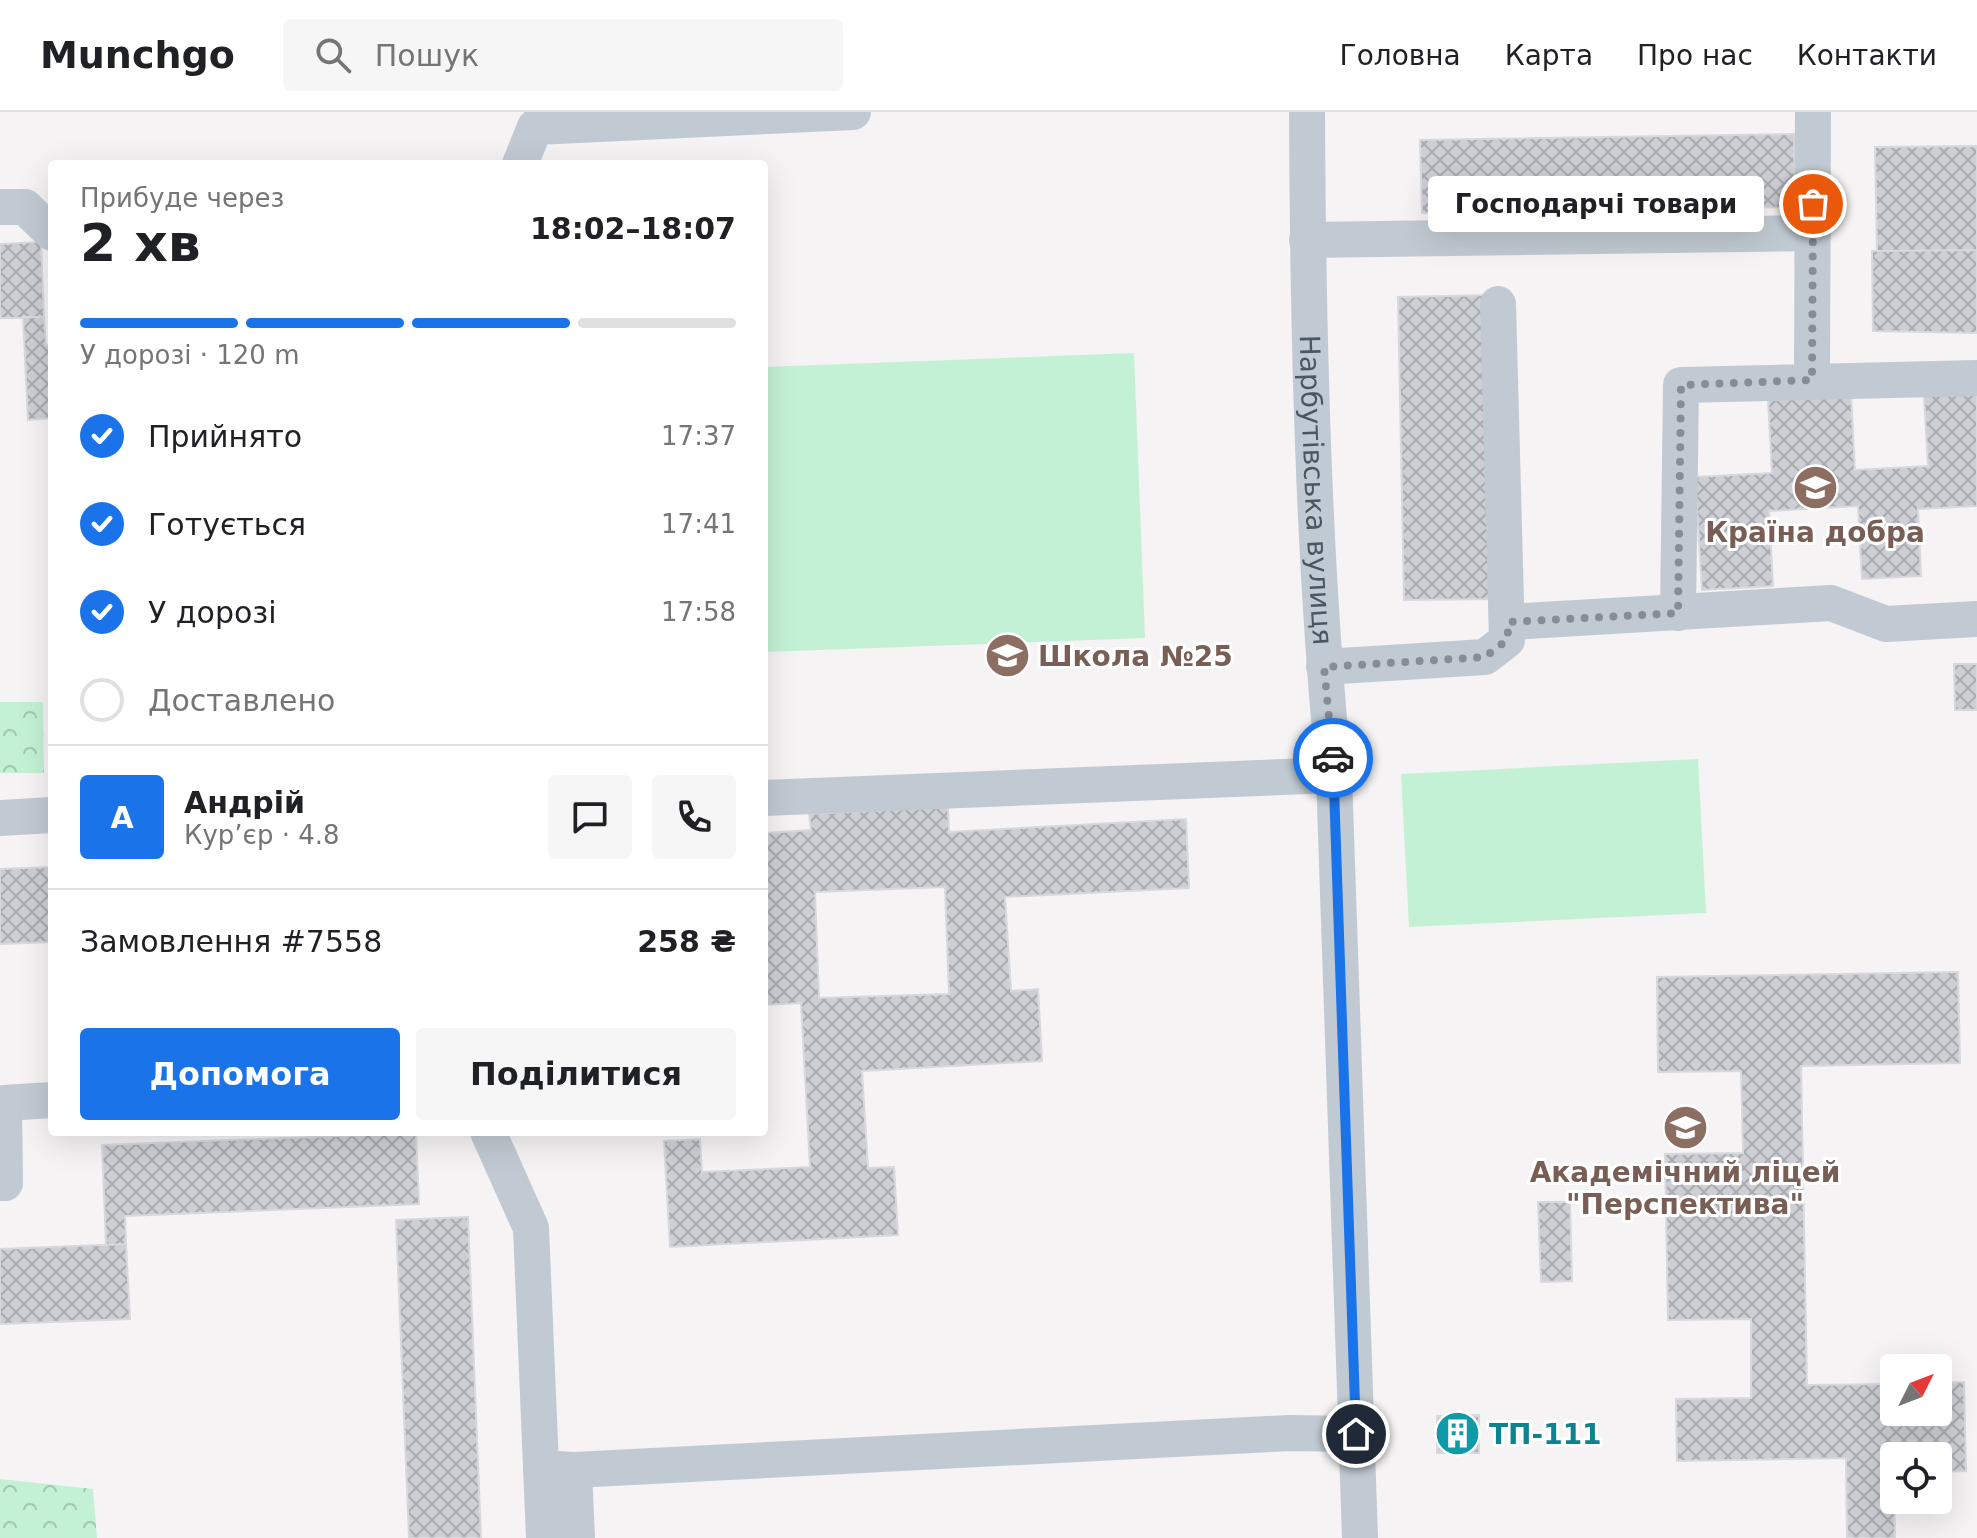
<!DOCTYPE html>
<html lang="uk">
<meta charset="utf-8">
<style>
body{margin:0;font-family:"DejaVu Sans",sans-serif;background:#f6f6f6;color:#202124;height:100vh;display:flex;flex-direction:column;font-size:30px;white-space:nowrap}
*{box-sizing:border-box;margin:0}
p{font-size:26px;color:#757577}
.icon{flex:none;width:44px;height:44px;fill:none;stroke:currentColor;stroke-width:2;stroke-linecap:round;stroke-linejoin:round}
.map{position:relative;flex:1;overflow:hidden}
.side{position:absolute;left:48px;top:48px;width:720px;height:976px;display:flex;flex-direction:column;background:#fff;border-radius:8px;box-shadow:0 8px 32px #0002}
.side>*{flex:none}
.needle{width:52px;rotate:48deg}
.tools{position:absolute;left:1880px;top:1242px;display:grid;gap:16px}
.tools a{display:grid;place-items:center;width:72px;height:72px;border-radius:8px;background:#fff;box-shadow:0 8px 32px #0002;font-size:40px}
.pin{position:absolute;display:grid;place-items:center;width:68px;height:68px;color:#fff;margin:-34px;border:4px solid #fff;border-radius:50%;box-shadow:0 2px 8px #0007}
.courier{position:absolute;display:grid;place-items:center;width:80px;height:80px;margin:-40px;border:6px solid #1a73e8;border-radius:50%;background:#fff;color:#222;box-shadow:0 2px 10px #0007}
.bubble{position:absolute;height:56px;border-radius:8px;background:#fff;box-shadow:0 8px 32px #0002;font-size:26px;font-weight:800;line-height:56px;text-align:center}
.summary em{font-style:normal;font-weight:800}
.summary div{display:flex;flex-direction:column-reverse}
.summary{display:flex;align-items:center;justify-content:space-between;height:136px;padding:0 32px}
h1{font-size:52px;font-weight:800;line-height:60px}
.bar{display:grid;grid-template-columns:repeat(4,1fr);gap:12px 8px;align-content:center;height:96px;padding:0 32px}
.bar i{height:10px;border-radius:6px;background:#e0e0e0}
.bar .current{background:#1a73e8}
.bar p{grid-column:span 4}
.line{display:flex;align-items:center;gap:20px;padding:0 32px;border-top:2px solid #e0e0e0}
.line div{flex:1}
.round{display:grid;place-items:center;flex:none;width:84px;height:84px;border-radius:8px;background:#f6f6f6}
ol{padding:0 32px;list-style:none}
li{display:flex;align-items:center;gap:24px;height:88px}
li p{margin-inline-start:auto}
li .icon{padding:8px;border-radius:50%;background:#1a73e8;color:#fff;stroke-width:4}
li:last-child{color:#757577}
li i{width:44px;height:44px;border:4px solid #e0e0e0;border-radius:50%}
.cta{display:flex;gap:16px;margin-top:auto;padding:16px 32px}
.cta a{flex:1;height:92px;border-radius:8px;background:#1a73e8;color:#fff;font-size:32px;font-weight:800;line-height:92px;text-align:center}
.cta a+a{background:#f6f6f6;color:#202124}
header{display:flex;align-items:center;gap:48px;box-sizing:border-box;height:112px;padding:0 40px;background:#fff;border-bottom:2px solid #e0e0e0}
header strong{font-size:38px}
nav{display:flex;gap:44px;margin-inline-start:auto;font-size:28px}
.search{width:560px;height:72px;background:#f6f6f6;display:flex;align-items:center;gap:20px;box-sizing:border-box;padding:0 28px;border-radius:8px;color:#757577;font-size:30px}
.map>svg:first-child{display:block}
.park{fill:url(#park-crowns)}
.pitch{fill:#c3f1d5}
.building{fill:url(#building-cross-hatch);stroke:#d7d9de;stroke-width:2;fill-rule:evenodd}
.lines{fill:none;stroke-linecap:round;stroke-linejoin:round}
.minor{stroke:#c1cad2;stroke-width:36}
.done{stroke:#868d94;stroke-width:8;stroke-dasharray:0 14.4}
.route{stroke:#1a73e8;stroke-width:10}
.labels{text-anchor:middle;stroke-width:6;stroke-linejoin:round;paint-order:stroke}
.street-label{font-size:28px;fill:#4a5661;stroke:#fff}
.education-label{font-size:28px;font-weight:bold;fill:#785e54;stroke:#fff}
.culture-label{font-size:28px;font-weight:bold;fill:#0d838f;stroke:#fff;text-anchor:start}
</style>
<header>
<strong>Munchgo</strong>
<div class="search"><svg class="icon" aria-label="search" viewBox="0 0 24 24"><circle cx="10" cy="10" r="6"/><path d="M15 15l6 6"/></svg>Пошук</div>
<nav><a>Головна</a><a>Карта</a><a>Про нас</a><a>Контакти</a></nav>
</header>
<div class="map">
<svg width="1977" height="1426" viewBox="0 0 1977 1426">
<defs>
<pattern id="park-crowns" width="20" height="18" patternUnits="userSpaceOnUse" patternTransform="scale(2)"><rect width="20" height="18" fill="#c3f1d5"/><path d="M2 6a3 3 0 1 1 6 0M12 15a3 3 0 1 1 6 0" fill="none" stroke="#a0c6b0"/></pattern>
<pattern id="building-cross-hatch" width="8" height="8" patternUnits="userSpaceOnUse" patternTransform="scale(2)"><rect width="8" height="8" fill="#cdcfd5"/><path d="M0 0l8 8M0 8l8-8" fill="none" stroke="#a8abb0"/></pattern>
</defs>
<rect width="100%" height="100%" fill="#f5f3f3"/>
<path class="park" d="M0 590H43L44 661H0Z
M0 1367 93 1377 97 1426H0Z"/>
<path class="pitch" d="M1134 241 1145 526 764 540V255Z
M1698 647 1706 801 1409 815 1401 662Z"/>
<path class="building" d="M1794 22 1795 95 1422 101 1420 28Z
M1977 34V138L1877 139 1875 35Z
M41 130 44 205 0 206V132Z
M1977 138V221L1873 219 1872 139Z
M1491 183 1497 487 1404 488 1398 185Z
M23 205H44L46 233 52 232V306L28 308Z
M1977 281V394L1918 397 1921 464 1862 467 1858 394 1769 399 1773 474 1702 478 1695 365 1772 361 1768 288 1851 284 1855 358 1928 354 1924 284Z
M1954 552H1977V598H1955Z
M948 695 949 720 1186 707 1189 776 1005 785 1011 879 1038 877 1042 949 862 959 868 1056 894 1055 898 1123 670 1135 664 1029 700 1027 702 1060 810 1055 801 891 764 893V721L811 718 809 702ZM945 775 949 882 819 886 815 780Z
M52 755V830L0 832V757Z
M1958 860 1960 951 1801 954 1807 1273 1894 1272V1300H1938V1271L1964 1270 1966 1359 1938 1360V1344H1894L1895 1426H1847L1846 1346 1677 1349 1676 1287 1751 1286V1207L1668 1208 1665 1042 1743 1041 1741 959 1658 960 1657 865Z
M416 1021 419 1092 125 1104 126 1132 106 1133 102 1033Z
M1538 1090H1570L1572 1169 1541 1170Z
M468 1105 481 1426H409L396 1108Z
M126 1132 130 1207 0 1212V1137Z
M1479 1303V1341H1437V1304Z"/>
<g class="lines">
<g class="minor">
<path id="s1" d="M1307 0C1308 221 1313 444 1334 663L1360 1426"/>
<path d="M520 52 535 15 853 0"/>
<path d="M0 95H25L52 121"/>
<path d="M1307 128 1813 121"/>
<path d="M1812 268 1813 0"/>
<path d="M1678 501 1681 273 1977 266"/>
<path d="M1509 510 1831 491 1886 512 1977 507"/>
<path d="M1324 555 1485 545 1507 528 1498 192"/>
<path d="M764 686 1334 663"/>
<path d="M0 706 52 703"/>
<path d="M488 1020 531 1116 544 1426"/>
<path d="M0 1071H5L4 991 52 988"/>
<path d="M541 1356 574 1358 1289 1321 1356 1322"/>
<path d="M574 1358 577 1426"/>
</g>
</g>
<g class="lines">
<path class="done" d="M1333 646 1324 555 1485 545 1507 528 1509 510 1678 501 1681 273 1812 268 1813 92"/>
<path class="route" d="M1333 646 1356 1322"/>
</g>
<defs>
<symbol id="school-disc" viewBox="-11 -11 22 22"><circle r="9.5" fill="#8d6e63" stroke="#fff"/><path d="M0-5L7-2L0 1L-7-2ZM-4 1L0 2.5L4 1V4Q0 6-4 4Z" fill="#fff"/></symbol>
<symbol id="building-disc" viewBox="-11 -11 22 22"><circle r="9.5" fill="#0f9aa8" stroke="#fff"/><path d="M-4-6H4V6H1V3H-1V6H-4ZM-2.5-4.3h1.7v1.8h-1.7ZM.8-4.3h1.7v1.8H.8ZM-2.5-1h1.7V.8h-1.7ZM.8-1h1.7V.8H.8Z" fill="#fff"/></symbol>
</defs>
<g fill-rule="evenodd">
<use href="#school-disc" x="1790" y="350" width="51" height="51"/>
<use href="#school-disc" x="982" y="518" width="51" height="51"/>
<use href="#school-disc" x="1660" y="990" width="51" height="51"/>
<use href="#building-disc" x="1432" y="1296" width="51" height="51"/>
</g>
<g class="labels">
<g class="street-label">
<text dy="10" stroke="none"><textPath href="#s1" startOffset="378">Нарбутівська вулиця</textPath></text>
</g>
<g class="education-label">
<text x="1815" y="430">Країна добра</text>
<text x="1038" y="554" text-anchor="start">Школа №25</text>
<text x="1685" y="1070">Академічний ліцей<tspan x="1685" dy="32">"Перспектива"</tspan></text>
</g>
<g class="culture-label">
<text x="1489" y="1332">ТП-111</text>
</g>
</g>
</svg>
<div class="tools">
<a><svg class="needle" viewBox="-14 -14 28 28"><path d="M0-13l5 13h-10z" fill="#e53935"/><path d="M0 13l5-13h-10z" fill="#757577"/></svg></a>
<a><svg class="icon" aria-label="locate" viewBox="0 0 24 24"><circle cx="12" cy="12" r="6"/><path d="M12 2v4M12 18v4M2 12h4M18 12h4"/></svg></a>
</div>
<div class="pin" style="left:1813px;top:92px;background:#ea580c"><svg class="icon" aria-label="bag" viewBox="0 0 24 24"><path d="M5 8h14l-1 12H6zM9 8a3 3 0 0 1 6 0"/></svg></div>
<div class="pin" style="left:1356px;top:1322px;background:#1f2937"><svg class="icon" aria-label="home" viewBox="0 0 24 24"><path d="M3 11l9-7 9 7M6 9v11h12V9"/></svg></div>
<div class="courier" style="left:1333px;top:646px"><svg class="icon" aria-label="car" viewBox="0 0 24 24"><path d="M5 17H2v-5l4-1 3-4h7l3 4 3 1v5h-3M9 17h6M6 11h13"/><circle cx="7" cy="17" r="2"/><circle cx="17" cy="17" r="2"/></svg></div>
<div class="bubble" style="left:1428px;top:64px;width:336px">Господарчі товари</div>
<section class="side">
<div class="summary"><div><h1>2 хв</h1><p>Прибуде через</p></div><em>18:02–18:07</em></div>
<div class="bar"><i class="current"></i><i class="current"></i><i class="current"></i><i></i><p>У дорозі · 120 m</p></div>
<ol>
<li><svg class="icon" aria-label="check" viewBox="0 0 24 24"><path d="M5 12l5 5 9-10"/></svg>Прийнято<p>17:37</p></li>
<li><svg class="icon" aria-label="check" viewBox="0 0 24 24"><path d="M5 12l5 5 9-10"/></svg>Готується<p>17:41</p></li>
<li><svg class="icon" aria-label="check" viewBox="0 0 24 24"><path d="M5 12l5 5 9-10"/></svg>У дорозі<p>17:58</p></li>
<li><i></i>Доставлено</li>
</ol>
<div class="line" style="height:144px"><b class="round" style="background:#1a73e8;color:#fff">А</b><div><b>Андрій</b><p>Кур’єр · 4.8</p></div><a class="round"><svg class="icon" aria-label="chat" viewBox="0 0 24 24"><path d="M4 5h16v11H9l-5 4z"/></svg></a><a class="round"><svg class="icon" aria-label="phone" viewBox="0 0 24 24"><path d="M5 4h4l2 5-3 2q2 4 5 5l2-3 5 2v4C11 20 4 13 5 4z"/></svg></a></div>
<div class="line" style="height:104px"><div>Замовлення #7558</div><b>258 ₴</b></div>
<div class="cta"><a>Допомога</a><a>Поділитися</a></div>
</section>
</div>
